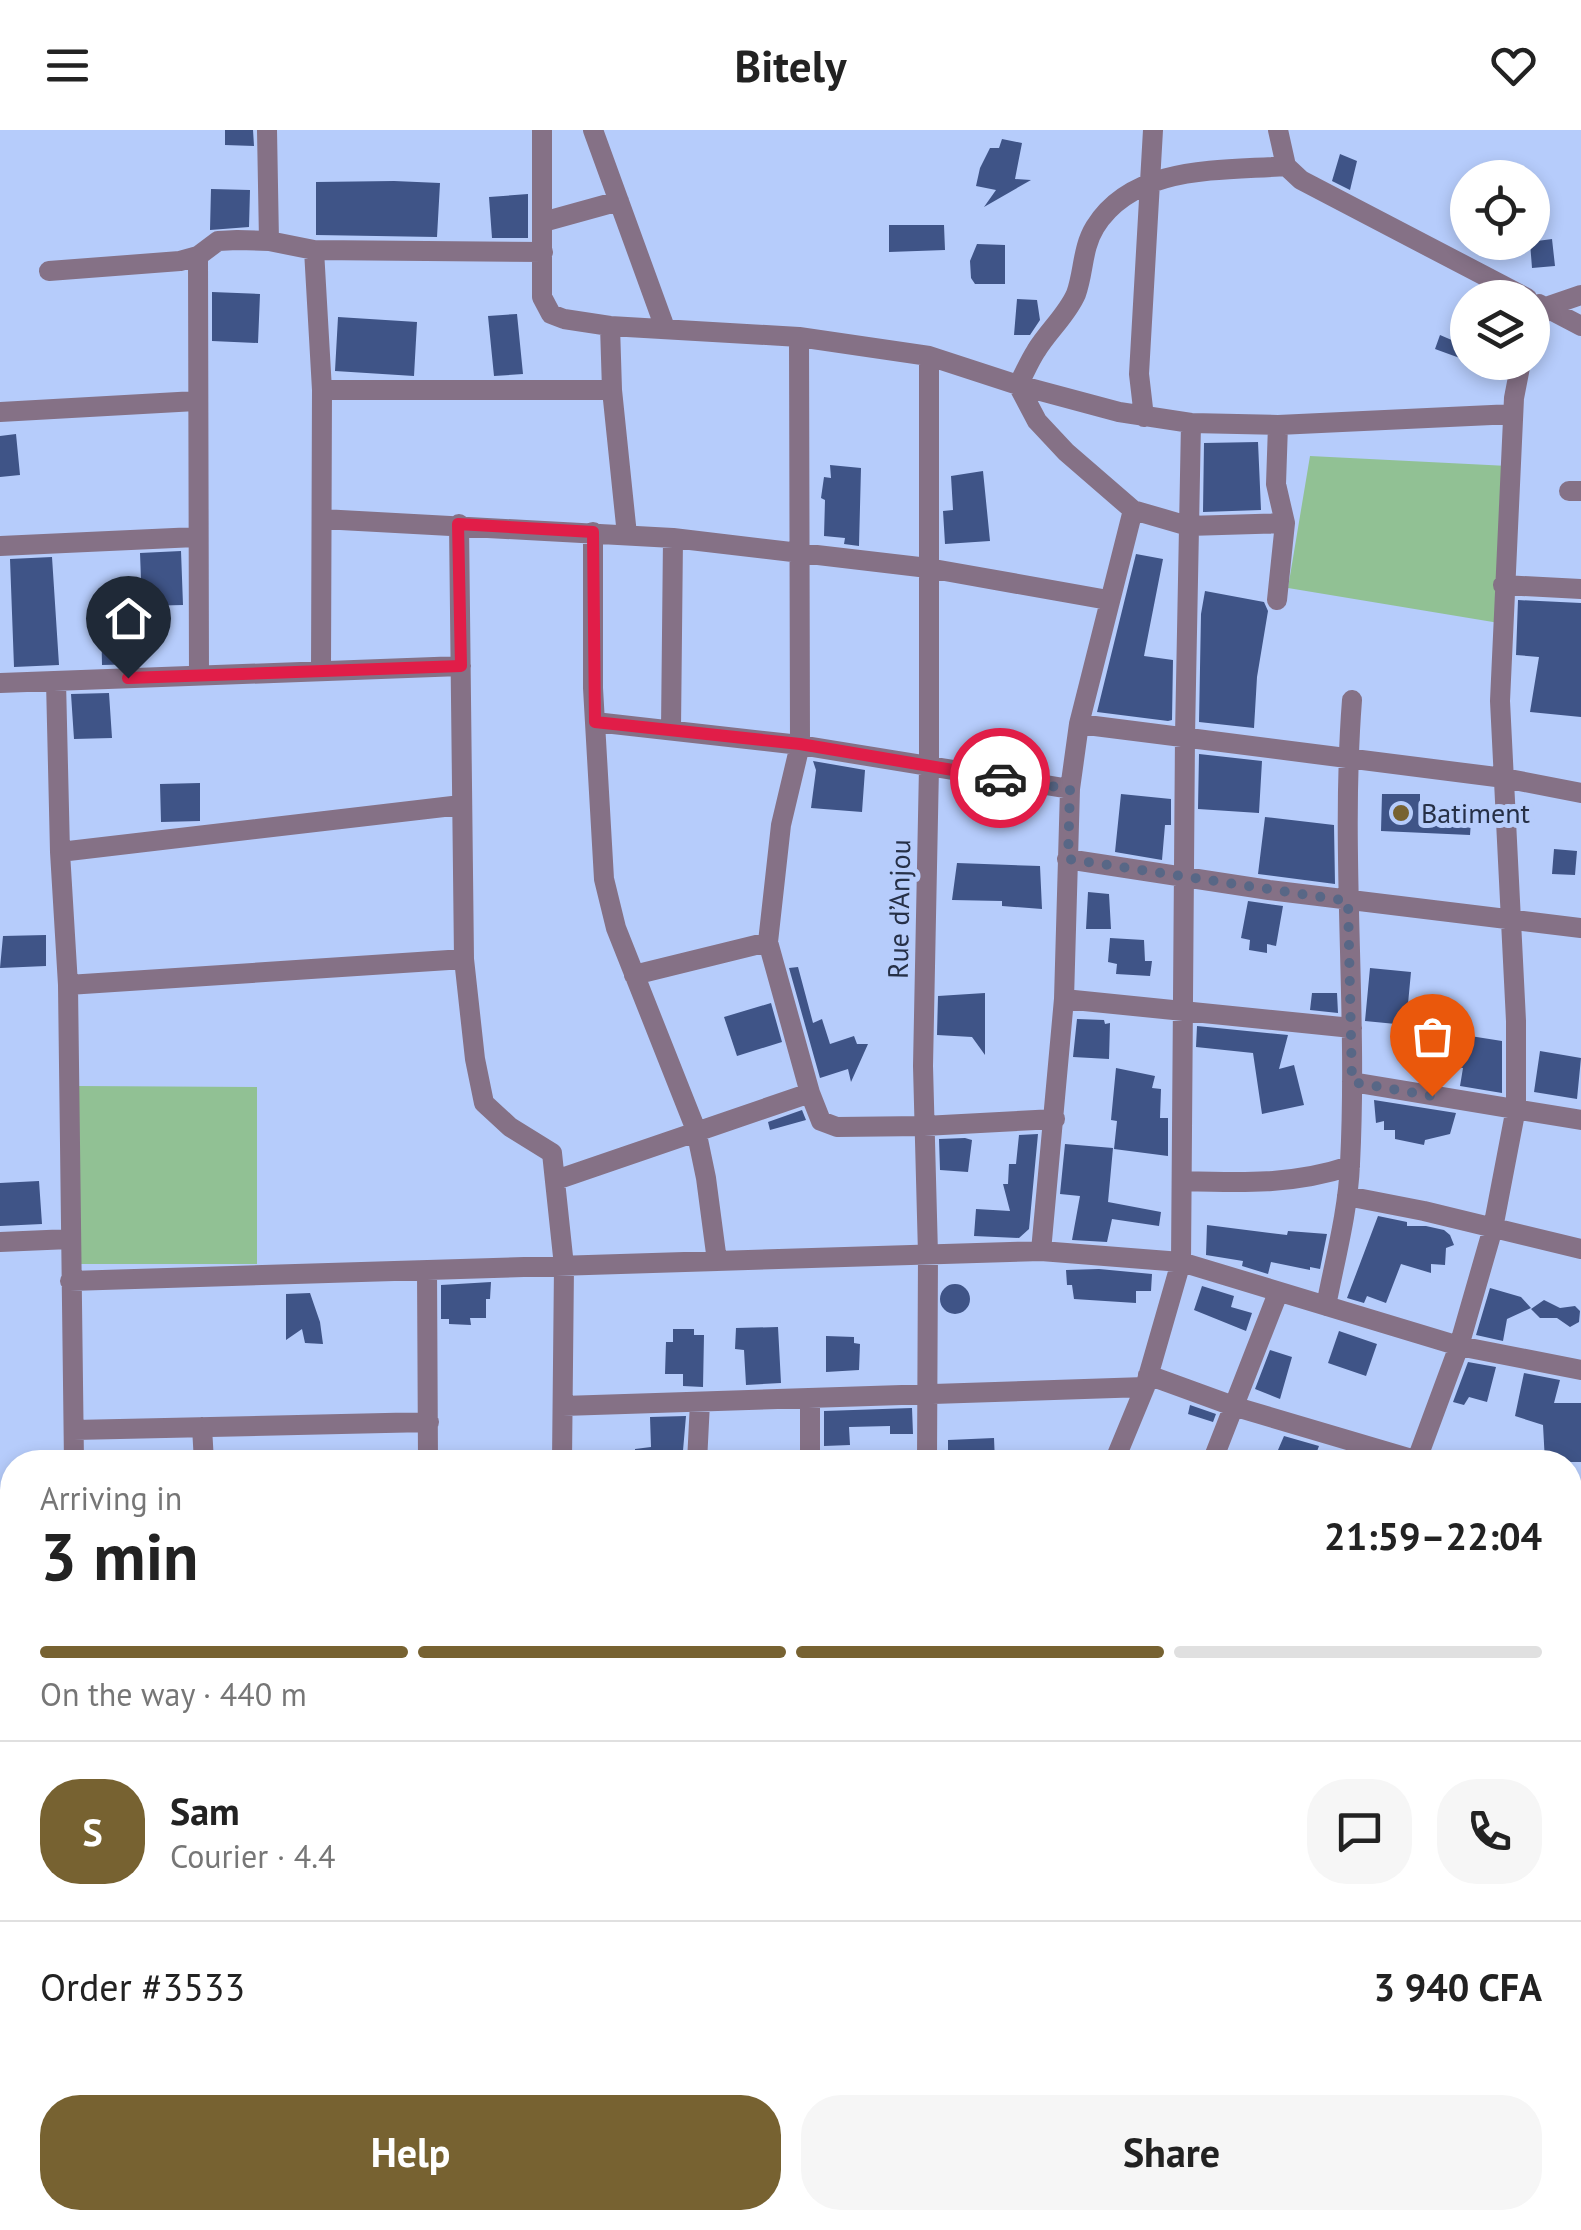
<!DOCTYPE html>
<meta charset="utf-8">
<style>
body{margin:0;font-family:"PT Sans",sans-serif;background:#f6f6f6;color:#222;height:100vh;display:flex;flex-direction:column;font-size:38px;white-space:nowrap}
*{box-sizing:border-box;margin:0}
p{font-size:32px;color:#767676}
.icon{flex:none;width:55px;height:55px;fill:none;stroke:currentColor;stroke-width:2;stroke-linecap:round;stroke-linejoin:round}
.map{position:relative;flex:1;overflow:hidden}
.details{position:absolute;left:0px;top:1320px;width:1582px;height:780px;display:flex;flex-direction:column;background:#fff;border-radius:40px 40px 0 0;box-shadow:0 5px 15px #0003}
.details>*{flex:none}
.fabs{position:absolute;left:1450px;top:30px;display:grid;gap:20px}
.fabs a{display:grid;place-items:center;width:100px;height:100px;border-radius:50%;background:#fff;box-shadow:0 5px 15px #0003;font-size:50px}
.pin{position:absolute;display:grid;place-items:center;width:85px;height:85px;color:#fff;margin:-102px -42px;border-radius:50% 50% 50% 0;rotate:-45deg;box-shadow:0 0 10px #0007}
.pin .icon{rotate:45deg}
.courier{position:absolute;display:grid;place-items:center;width:100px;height:100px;margin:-50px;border:8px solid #e11d48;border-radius:50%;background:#fff;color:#222;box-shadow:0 2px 12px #0007}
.head em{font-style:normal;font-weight:700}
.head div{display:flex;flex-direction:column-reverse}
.head{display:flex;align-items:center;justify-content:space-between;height:170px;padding:0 40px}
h1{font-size:65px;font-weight:700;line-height:75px}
.bar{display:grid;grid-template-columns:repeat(4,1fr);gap:15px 10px;align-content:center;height:120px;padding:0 40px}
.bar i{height:12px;border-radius:8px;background:#e0e0e0}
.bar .on{background:#776231}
.bar p{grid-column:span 4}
.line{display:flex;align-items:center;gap:25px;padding:0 40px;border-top:2px solid #e0e0e0}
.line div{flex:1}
.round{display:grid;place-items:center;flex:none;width:105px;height:105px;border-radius:40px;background:#f6f6f6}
.button{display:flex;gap:20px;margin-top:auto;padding:20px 40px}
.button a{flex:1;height:115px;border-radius:40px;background:#776231;color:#fff;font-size:40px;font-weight:700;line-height:115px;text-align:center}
.button a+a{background:#f6f6f6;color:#222}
header{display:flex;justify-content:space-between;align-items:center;height:130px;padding:0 40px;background:#fff;font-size:45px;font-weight:700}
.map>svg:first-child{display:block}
.green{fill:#91c194}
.building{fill:#3f5487}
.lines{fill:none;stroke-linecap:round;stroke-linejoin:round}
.minor{stroke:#857186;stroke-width:20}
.done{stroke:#586786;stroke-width:10;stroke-dasharray:0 18}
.route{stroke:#e11d48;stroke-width:12}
.poi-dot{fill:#776231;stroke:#b6ccfb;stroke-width:4}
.labels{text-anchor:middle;stroke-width:10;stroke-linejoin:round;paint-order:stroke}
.poi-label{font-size:28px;fill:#263047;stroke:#b6ccfb;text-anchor:start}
.street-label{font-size:28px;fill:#263047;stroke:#b6ccfb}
</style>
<header><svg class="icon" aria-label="menu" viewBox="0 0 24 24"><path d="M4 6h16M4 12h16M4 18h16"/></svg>Bitely<svg class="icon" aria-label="heart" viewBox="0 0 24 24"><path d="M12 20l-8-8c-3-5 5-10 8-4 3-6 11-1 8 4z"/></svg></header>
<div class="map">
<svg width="1581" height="2100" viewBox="0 0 1581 2100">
<rect width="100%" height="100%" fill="#b6ccfb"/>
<path class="green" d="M1310 326 1508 336 1499 493 1288 458Z
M78 956 257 957V1134H79Z"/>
<path class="building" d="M225 0H253L254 16 225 15Z
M1002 9 1022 13 1015 49 1031 50 984 77 996 60 976 56 980 38 990 18H999Z
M1340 24 1357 31 1350 60 1332 51Z
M394 51 440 53 437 107 316 105V52Z
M211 59 250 60 249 97 210 100Z
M528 64V108H492L489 67Z
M889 95H944L945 120 889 122Z
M1552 109 1555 136 1532 138 1530 112Z
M977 114 1005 115V154H975L971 148 970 131Z
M212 162 260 164 258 213 212 211Z
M1017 169 1037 170 1040 190 1030 205H1014Z
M517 184 523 244 494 246 488 186Z
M338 187 417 192 414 246 335 241Z
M1440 205 1468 217V231L1435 219Z
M16 304 20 345 0 347V306Z
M1258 312 1261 380 1203 382 1204 313Z
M830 335 861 338 859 416 844 414 845 408 824 406 825 370 821 368 824 347 831 348Z
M983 341 990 411 945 414 943 381 953 380 951 346Z
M181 421 183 475 142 476 140 423Z
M1136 424 1163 429 1144 526 1173 530 1172 590 1168 591 1097 582Z
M52 427 59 535 14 537 10 429Z
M1205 461 1264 472 1268 481 1257 547 1254 598 1199 592 1201 484Z
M1518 470 1581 473V587L1530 582 1539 527 1516 525Z
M141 481 143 534 102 535 101 482Z
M109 563 112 608 74 609 71 564Z
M1199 624 1262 631 1259 683 1198 679Z
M813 631 865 640 862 682 811 678 816 640Z
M200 653V691L161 692 160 654Z
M1121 664 1171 669V695H1165L1162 730 1115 722Z
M1382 664H1420V674L1472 678 1470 705 1381 701Z
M1265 687 1334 695 1335 754 1258 744Z
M1554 719 1577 721 1575 745 1552 744Z
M957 733 1040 736 1042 779 1002 776V771L952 770Z
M1088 762 1109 764 1111 799H1086Z
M1248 771 1283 776 1276 816 1267 814V823L1249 820 1250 810 1241 808Z
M46 805V836L0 838 3 806Z
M1110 808 1144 810 1145 831H1152L1150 846 1116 844 1117 834 1108 832Z
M798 837 813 893 822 889 830 914 854 906 857 914H868L851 952 848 939 820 948 789 838Z
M1370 838 1411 842 1406 895 1365 891Z
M985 863V925L972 907 937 905 938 866Z
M1312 863H1337L1338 883 1310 880Z
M771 873 782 912 737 926 724 887Z
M1077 889 1104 890 1105 894 1110 893 1109 929 1073 927Z
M1197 896 1288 905 1279 939 1294 935 1304 975 1262 984 1253 923 1196 917Z
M1413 897 1502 911V963L1460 956 1463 938 1408 930Z
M1540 921 1581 928 1577 969 1534 962Z
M1116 938 1155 946 1152 958 1161 959 1160 988H1168V1026L1114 1019 1117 991 1111 990Z
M1374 970 1456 983 1450 1004 1425 1010 1424 1015 1395 1009V1000H1384V991L1376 993Z
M802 980 806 990 770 1000 768 992Z
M1038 1004 1029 1099 1019 1108 974 1106 976 1079 1010 1081 1003 1054H1008L1009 1034H1016L1019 1005Z
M965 1008 972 1010 968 1042 940 1040 939 1009Z
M1065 1014 1113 1018 1108 1072 1161 1082 1159 1096 1112 1089 1107 1112 1072 1110 1080 1066 1060 1064Z
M39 1051 42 1094 0 1096V1053Z
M1378 1086 1407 1092V1096H1426L1444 1100 1450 1105 1454 1115 1446 1118 1445 1135 1431 1134V1143L1401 1134 1386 1173 1367 1166 1364 1173 1347 1168Z
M1207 1095 1287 1105 1288 1101 1327 1104 1320 1139 1310 1137V1140L1271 1132 1268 1144 1242 1136 1243 1131 1206 1125Z
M1099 1139 1152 1144 1151 1161H1136V1173L1074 1169 1072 1155H1067L1066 1140Z
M491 1152 490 1169H486V1188H470L471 1195 449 1194V1189H441V1155Z
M940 1169a15 15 0 1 1 30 0a15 15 0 1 1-30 0Z
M1202 1156 1234 1166 1231 1177 1252 1183 1246 1201 1194 1180Z
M1490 1158 1521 1167 1531 1178 1507 1189 1503 1211 1476 1205Z
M310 1163 320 1192 323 1214 305 1213 302 1199 286 1210V1164Z
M1544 1170 1560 1178 1575 1176 1580 1181 1579 1192 1570 1197 1557 1188H1540L1531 1179Z
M778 1197 781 1253 746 1255 744 1220 735 1219 736 1198Z
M673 1199H694V1205H704L703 1257 683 1256V1244H665L666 1212H673Z
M1339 1201 1377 1214 1366 1246 1328 1233Z
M826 1206 854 1207V1213L860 1214 859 1240 826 1242Z
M1270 1220 1292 1227 1280 1269 1255 1259Z
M1468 1232 1496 1237 1487 1272 1469 1267 1464 1275 1453 1272Z
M1524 1243 1560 1250 1554 1273H1581V1332H1545L1543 1295 1515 1286Z
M1190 1275 1216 1284 1213 1292 1188 1284Z
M912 1278 913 1304H890V1296L849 1297 850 1315 824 1316V1281Z
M686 1286 682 1332H635V1319L651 1317 650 1287Z
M1284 1306 1319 1316 1313 1332H1280L1281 1328 1275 1327Z
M994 1308 995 1332H948V1310Z"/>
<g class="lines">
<path class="minor" d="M267 0 269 111
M542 0V167L551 184 564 189 610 196 799 207 929 226 1018 255 1119 282 1191 293 1278 295 1513 284
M593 0 665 198
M1278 0 1286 36 1301 50 1527 168
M543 92 619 71
M314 120 322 260 321 541
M198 126 199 546
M49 141 180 131 198 126 218 111 237 110 269 111 314 120 543 122
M1539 174 1581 196
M610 196 612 260 627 405
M1532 201 1546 177 1581 165
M799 207 800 615 781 695 768 812 810 963
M322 260H612
M0 282 196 271
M1144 287 1139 244 1153 0
M1569 361H1581
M322 389 673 408 928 438 1108 470
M1285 393 1188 396 1133 380 1066 322 1037 291 1018 255C1024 244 1029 232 1036 221 1048 201 1067 185 1076 164 1084 142 1082 118 1095 97 1134 34 1222 41 1286 36
M459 394 464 829 475 929 484 973 510 997 552 1023 564 1136 562 1332
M593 402V558L604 749 616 798 696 1000 706 1048 717 1131
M0 416 196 407
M1503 455 1581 459
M1277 470 1285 393 1276 354 1278 295
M56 551 60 722 68 855 74 1332
M0 553 461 536
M595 592 800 615 1070 659
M1079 594 1504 648 1581 663
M671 599 673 408
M60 722 461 675
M1067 729 1269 760 1581 798
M634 845 768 812
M68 855 464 829
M1064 869 1352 898
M1352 952 1581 990
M556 1050 810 963 821 991 837 997 924 996 1055 989
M1182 1051C1240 1053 1294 1055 1350 1036
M1347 1066 1424 1081 1581 1119
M0 1112 70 1109
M1041 1121 1064 869 1070 659 1079 594 1133 380
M427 1140 428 1332
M70 1151 1041 1121 1181 1132 1459 1216 1581 1240
M1326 1176C1335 1129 1348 1082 1350 1034 1358 879 1340 725 1352 570
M1148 1245 1236 1277 1422 1332
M810 1268V1332
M563 1276 1145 1257
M202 1297 204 1332
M74 1300 429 1292
M697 1332 700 1272
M927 1332 928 1124 923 936 929 637V226
M1114 1332 1145 1257 1181 1132 1185 606 1191 293
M1212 1332 1278 1163
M1416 1332 1459 1216 1493 1098 1516 978V891L1500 571 1514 268 1521 232
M1570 1367 1581 1370
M0 1600H12
M1570 1610H1581
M0 1782H12
M0 1947H12
M1570 2016 1581 2017
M304 2088V2100
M792 2088V2100
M1029 2088 1063 2099
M170 2100V2088
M467 2100V2088
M627 2100V2088
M1218 2100 1219 2088
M1354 2100 1356 2088"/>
</g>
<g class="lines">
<path class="done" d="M1000 648 1070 659 1068 729 1348 771 1352 952 1432 966"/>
<path class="route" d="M128 548 461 536 458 394 593 402 595 592 800 614 1000 648"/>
</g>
<circle class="poi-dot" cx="1401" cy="683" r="10"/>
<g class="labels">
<g class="poi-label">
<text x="1421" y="693">Batiment</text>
</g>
<g class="street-label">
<text transform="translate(899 779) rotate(-89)" y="10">Rue d’Anjou</text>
</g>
</g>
</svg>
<div class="fabs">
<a><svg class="icon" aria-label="locate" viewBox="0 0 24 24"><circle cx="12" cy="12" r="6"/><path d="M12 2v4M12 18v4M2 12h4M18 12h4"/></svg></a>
<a><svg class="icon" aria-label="layers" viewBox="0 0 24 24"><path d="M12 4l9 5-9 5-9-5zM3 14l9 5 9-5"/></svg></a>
</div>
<div class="pin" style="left:1432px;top:966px;background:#ea580c"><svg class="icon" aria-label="bag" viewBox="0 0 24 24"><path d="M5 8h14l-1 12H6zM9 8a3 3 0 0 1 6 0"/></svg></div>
<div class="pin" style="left:128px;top:548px;background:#1f2937"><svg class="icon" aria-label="home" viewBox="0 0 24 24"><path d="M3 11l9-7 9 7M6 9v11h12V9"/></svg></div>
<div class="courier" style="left:1000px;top:648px"><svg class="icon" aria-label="car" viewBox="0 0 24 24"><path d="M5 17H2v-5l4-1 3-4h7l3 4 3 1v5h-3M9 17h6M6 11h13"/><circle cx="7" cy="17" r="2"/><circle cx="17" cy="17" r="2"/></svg></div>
<section class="details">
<div class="head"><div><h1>3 min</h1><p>Arriving in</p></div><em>21:59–22:04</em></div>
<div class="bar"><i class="on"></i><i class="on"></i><i class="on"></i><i></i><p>On the way · 440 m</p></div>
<div class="line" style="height:180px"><b class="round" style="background:#776231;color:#fff">S</b><div><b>Sam</b><p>Courier · 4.4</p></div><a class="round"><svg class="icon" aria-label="chat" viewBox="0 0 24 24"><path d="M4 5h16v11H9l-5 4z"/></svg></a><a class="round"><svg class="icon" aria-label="phone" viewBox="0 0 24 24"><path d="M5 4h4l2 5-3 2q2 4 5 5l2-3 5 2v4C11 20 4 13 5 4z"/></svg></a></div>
<div class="line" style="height:130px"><div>Order #3533</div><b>3 940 CFA</b></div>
<div class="button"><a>Help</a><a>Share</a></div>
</section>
</div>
